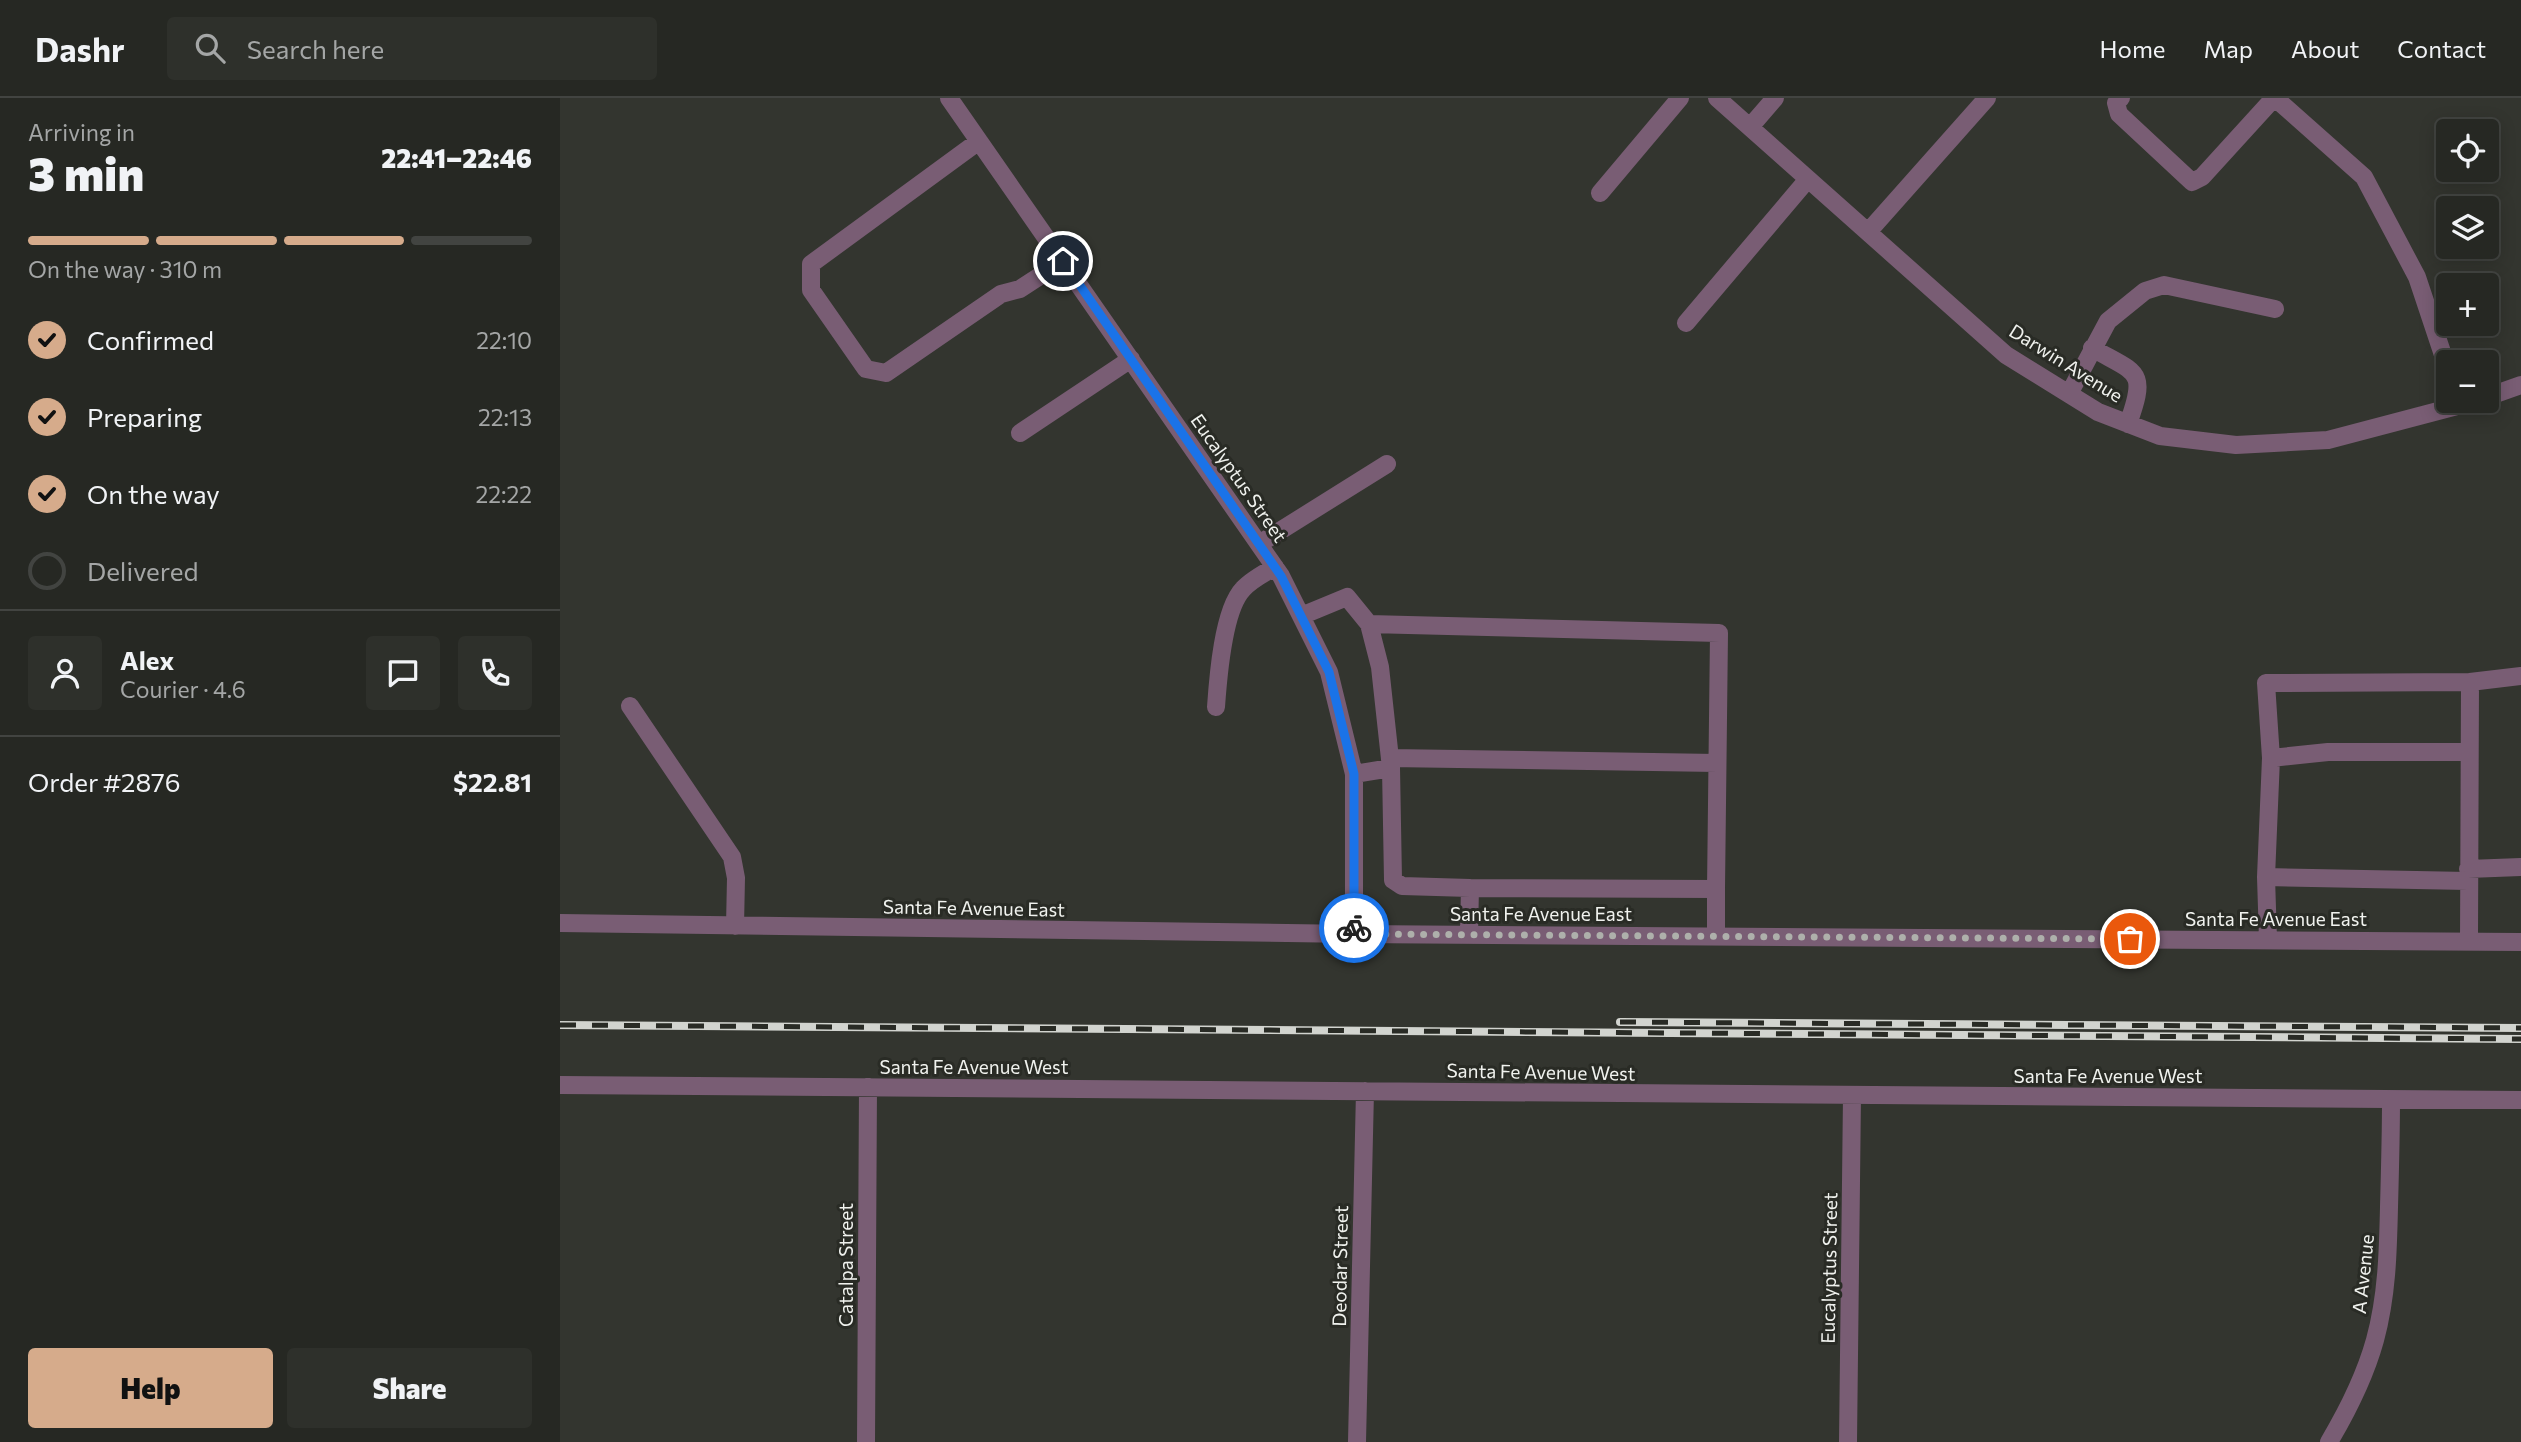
<!DOCTYPE html>
<meta charset="utf-8">
<style>
body{margin:0;font-family:Commissioner,sans-serif;background:#2e302b;color:#f1f3f6;height:100vh;display:flex;flex-direction:column;font-size:26px;white-space:nowrap}
*{box-sizing:border-box;margin:0}
p{font-size:23px;color:#a4a6a6}
.icon{flex:none;width:38px;height:38px;fill:none;stroke:currentColor;stroke-width:2;stroke-linecap:round;stroke-linejoin:round}
.map{position:relative;flex:1;overflow:hidden}
.sheet{display:flex;flex-direction:column;background:#262823;width:560px}
.sheet>*{flex:none}
.tools{position:absolute;left:1876px;top:21px;display:grid;gap:14px}
.tools a{display:grid;place-items:center;width:63px;height:63px;border-radius:7px;background:#262823;box-shadow:0 4px 18px #0003,0 0 0 2px #424441;font-size:35px}
.pin{position:absolute;display:grid;place-items:center;width:60px;height:60px;color:#fff;margin:-30px;border:4px solid #fff;border-radius:50%;box-shadow:0 2px 7px #0007}
.courier{position:absolute;display:grid;place-items:center;width:70px;height:70px;margin:-35px;border:5px solid #1a73e8;border-radius:50%;background:#fff;color:#222;box-shadow:0 2px 9px #0007}
.head em{font-style:normal;font-weight:800}
.head div{display:flex;flex-direction:column-reverse}
.head{display:flex;align-items:center;justify-content:space-between;height:119px;padding:0 28px}
h1{font-size:46px;font-weight:800;line-height:52px}
.bar{display:grid;grid-template-columns:repeat(4,1fr);gap:10px 7px;align-content:center;height:84px;padding:0 28px}
.bar i{height:9px;border-radius:5px;background:#424441}
.bar .selected{background:#d6ab8b}
.bar p{grid-column:span 4}
.line{display:flex;align-items:center;gap:18px;padding:0 28px;border-top:2px solid #424441}
.line div{flex:1}
.round{display:grid;place-items:center;flex:none;width:74px;height:74px;border-radius:7px;background:#2e302b}
ol{padding:0 28px;list-style:none}
li{display:flex;align-items:center;gap:21px;height:77px}
li p{margin-inline-start:auto}
li .icon{padding:7px;border-radius:50%;background:#d6ab8b;color:#111;stroke-width:4}
li:last-child{color:#a4a6a6}
li i{width:38px;height:38px;border:4px solid #424441;border-radius:50%}
.action{display:flex;gap:14px;margin-top:auto;padding:14px 28px}
.action a{flex:1;height:80px;border-radius:7px;background:#d6ab8b;color:#111;font-size:28px;font-weight:800;line-height:80px;text-align:center}
.action a+a{background:#2e302b;color:#f1f3f6}
header{display:flex;align-items:center;gap:42px;box-sizing:border-box;height:98px;padding:0 35px;background:#262823;border-bottom:2px solid #424441}
header strong{font-size:33px}
nav{display:flex;gap:38px;margin-inline-start:auto;font-size:24px}
.search{width:490px;height:63px;background:#2e302b;display:flex;align-items:center;gap:18px;box-sizing:border-box;padding:0 24px;border-radius:7px;color:#a4a6a6;font-size:26px}
main{display:flex;flex:1;min-height:0}
.map>svg:first-child{display:block}
.lines{fill:none;stroke-linecap:round;stroke-linejoin:round}
.minor{stroke:#795d74;stroke-width:18}
.rail-casing{stroke:#d2d4cf;stroke-width:8}
.rail{stroke:#292b25;stroke-width:5;stroke-dasharray:16;stroke-linecap:butt}
.done{stroke:#aeb0ab;stroke-width:7;stroke-dasharray:0 12.6}
.route{stroke:#1a73e8;stroke-width:9}
.labels{text-anchor:middle;stroke-width:6;stroke-linejoin:round;paint-order:stroke}
.street-label{font-size:19px;fill:#f0f2ee;stroke:#292b25}
</style>
<header>
<strong>Dashr</strong>
<div class="search"><svg class="icon" aria-label="search" viewBox="0 0 24 24"><circle cx="10" cy="10" r="6"/><path d="M15 15l6 6"/></svg>Search here</div>
<nav><a>Home</a><a>Map</a><a>About</a><a>Contact</a></nav>
</header>
<main>
<section class="sheet">
<div class="head"><div><h1>3 min</h1><p>Arriving in</p></div><em>22:41–22:46</em></div>
<div class="bar"><i class="selected"></i><i class="selected"></i><i class="selected"></i><i></i><p>On the way · 310 m</p></div>
<ol>
<li><svg class="icon" aria-label="check" viewBox="0 0 24 24"><path d="M5 12l5 5 9-10"/></svg>Confirmed<p>22:10</p></li>
<li><svg class="icon" aria-label="check" viewBox="0 0 24 24"><path d="M5 12l5 5 9-10"/></svg>Preparing<p>22:13</p></li>
<li><svg class="icon" aria-label="check" viewBox="0 0 24 24"><path d="M5 12l5 5 9-10"/></svg>On the way<p>22:22</p></li>
<li><i></i>Delivered</li>
</ol>
<div class="line" style="height:126px"><a class="round"><svg class="icon" aria-label="person" viewBox="0 0 24 24"><circle cx="12" cy="8" r="4"/><path d="M4 21q1-7 8-7t8 7"/></svg></a><div><b>Alex</b><p>Courier · 4.6</p></div><a class="round"><svg class="icon" aria-label="chat" viewBox="0 0 24 24"><path d="M4 5h16v11H9l-5 4z"/></svg></a><a class="round"><svg class="icon" aria-label="phone" viewBox="0 0 24 24"><path d="M5 4h4l2 5-3 2q2 4 5 5l2-3 5 2v4C11 20 4 13 5 4z"/></svg></a></div>
<div class="line" style="height:91px"><div>Order #2876</div><b>$22.81</b></div>
<div class="action"><a>Help</a><a>Share</a></div>
</section>
<div class="map">
<svg width="1961" height="1344" viewBox="0 0 1961 1344">
<rect width="100%" height="100%" fill="#33352f"/>
<g class="lines">
<path class="minor" d="M389 0 721 478 769 574 794 676V836
M1157 0 1446 257 1538 314 1600 338 1676 347 1768 342 1916 303
M1561 0 1556 5 1559 16 1632 84 1642 79 1714 0
M1715 0 1804 79 1857 179 1888 272
M1190 29 1215 0
M419 43 251 166V192L306 271 326 275 441 196 460 191 503 163
M1040 95 1120 0
M1308 134 1427 0
M1126 225 1248 81
M1532 250C1577 276 1588 271 1568 326
M1509 296 1548 223 1585 193 1604 187 1715 211
M1927 299 1961 287
M460 335 571 261
M699 446 827 366
M741 518 787 499 809 526 820 569 831 670 794 676
M809 526 1159 535 1156 791
M70 608 172 759 176 780 175 828
M656 609C658 580 663 512 683 491 691 482 704 475 715 469
M830 660 1157 665
M1711 660 1706 585 1910 584
M831 670 833 782 842 788 910 790
M1908 771 1961 769
M1706 779 1711 660 1768 654H1909
M0 825 794 836 1961 844
M909 836 910 790 1156 791V838
M1708 842 1706 779 1908 783
M1909 843 1910 584 1961 578
M0 987 1961 1002
M306 1344 308 989
M797 1344 805 993
M1288 1344 1292 997
M1769 1344C1788 1312 1805 1278 1815 1242 1827 1198 1828 1154 1829 1109 1830 1073 1831 1037 1831 1002"/>
<defs>
<path id="rail" d="M1060 924 1961 930
M0 927 1961 941"/>
</defs>
<use href="#rail" class="rail-casing"/>
<use href="#rail" class="rail"/>
</g>
<g class="lines">
<path class="done" d="M794 830V836L1570 841"/>
<path class="route" d="M503 163 721 478 769 574 794 676V830"/>
</g>
<g class="labels">
<g class="street-label">
<text transform="translate(1506 265) rotate(32)" y="7">Darwin Avenue</text>
<text transform="translate(679 380) rotate(55)" y="7">Eucalyptus Street</text>
<text transform="translate(414 810) rotate(1)" y="7">Santa Fe Avenue East</text>
<text x="981" y="823">Santa Fe Avenue East</text>
<text x="1716" y="828">Santa Fe Avenue East</text>
<text x="414" y="976">Santa Fe Avenue West</text>
<text transform="translate(981 974) rotate(1)" y="7">Santa Fe Avenue West</text>
<text x="1548" y="985">Santa Fe Avenue West</text>
<text transform="translate(286 1167) rotate(-90)" y="7">Catalpa Street</text>
<text transform="translate(780 1168) rotate(-89)" y="7">Deodar Street</text>
<text transform="translate(1269 1170) rotate(-89)" y="7">Eucalyptus Street</text>
<text transform="translate(1803 1176) rotate(-84)" y="7">A Avenue</text>
</g>
</g>
</svg>
<div class="tools">
<a><svg class="icon" aria-label="locate" viewBox="0 0 24 24"><circle cx="12" cy="12" r="6"/><path d="M12 2v4M12 18v4M2 12h4M18 12h4"/></svg></a>
<a><svg class="icon" aria-label="layers" viewBox="0 0 24 24"><path d="M12 4l9 5-9 5-9-5zM3 14l9 5 9-5"/></svg></a>
<a>+</a>
<a>−</a>
</div>
<div class="pin" style="left:1570px;top:841px;background:#ea580c"><svg class="icon" aria-label="bag" viewBox="0 0 24 24"><path d="M5 8h14l-1 12H6zM9 8a3 3 0 0 1 6 0"/></svg></div>
<div class="pin" style="left:503px;top:163px;background:#1f2937"><svg class="icon" aria-label="home" viewBox="0 0 24 24"><path d="M3 11l9-7 9 7M6 9v11h12V9"/></svg></div>
<div class="courier" style="left:794px;top:830px"><svg class="icon" aria-label="bike" viewBox="0 0 24 24"><circle cx="6" cy="16" r="4"/><circle cx="18" cy="16" r="4"/><path d="M6 16l4-8h5l3 8M10 8l3 8H6M13 5h3"/></svg></div>
</div>
</main>
